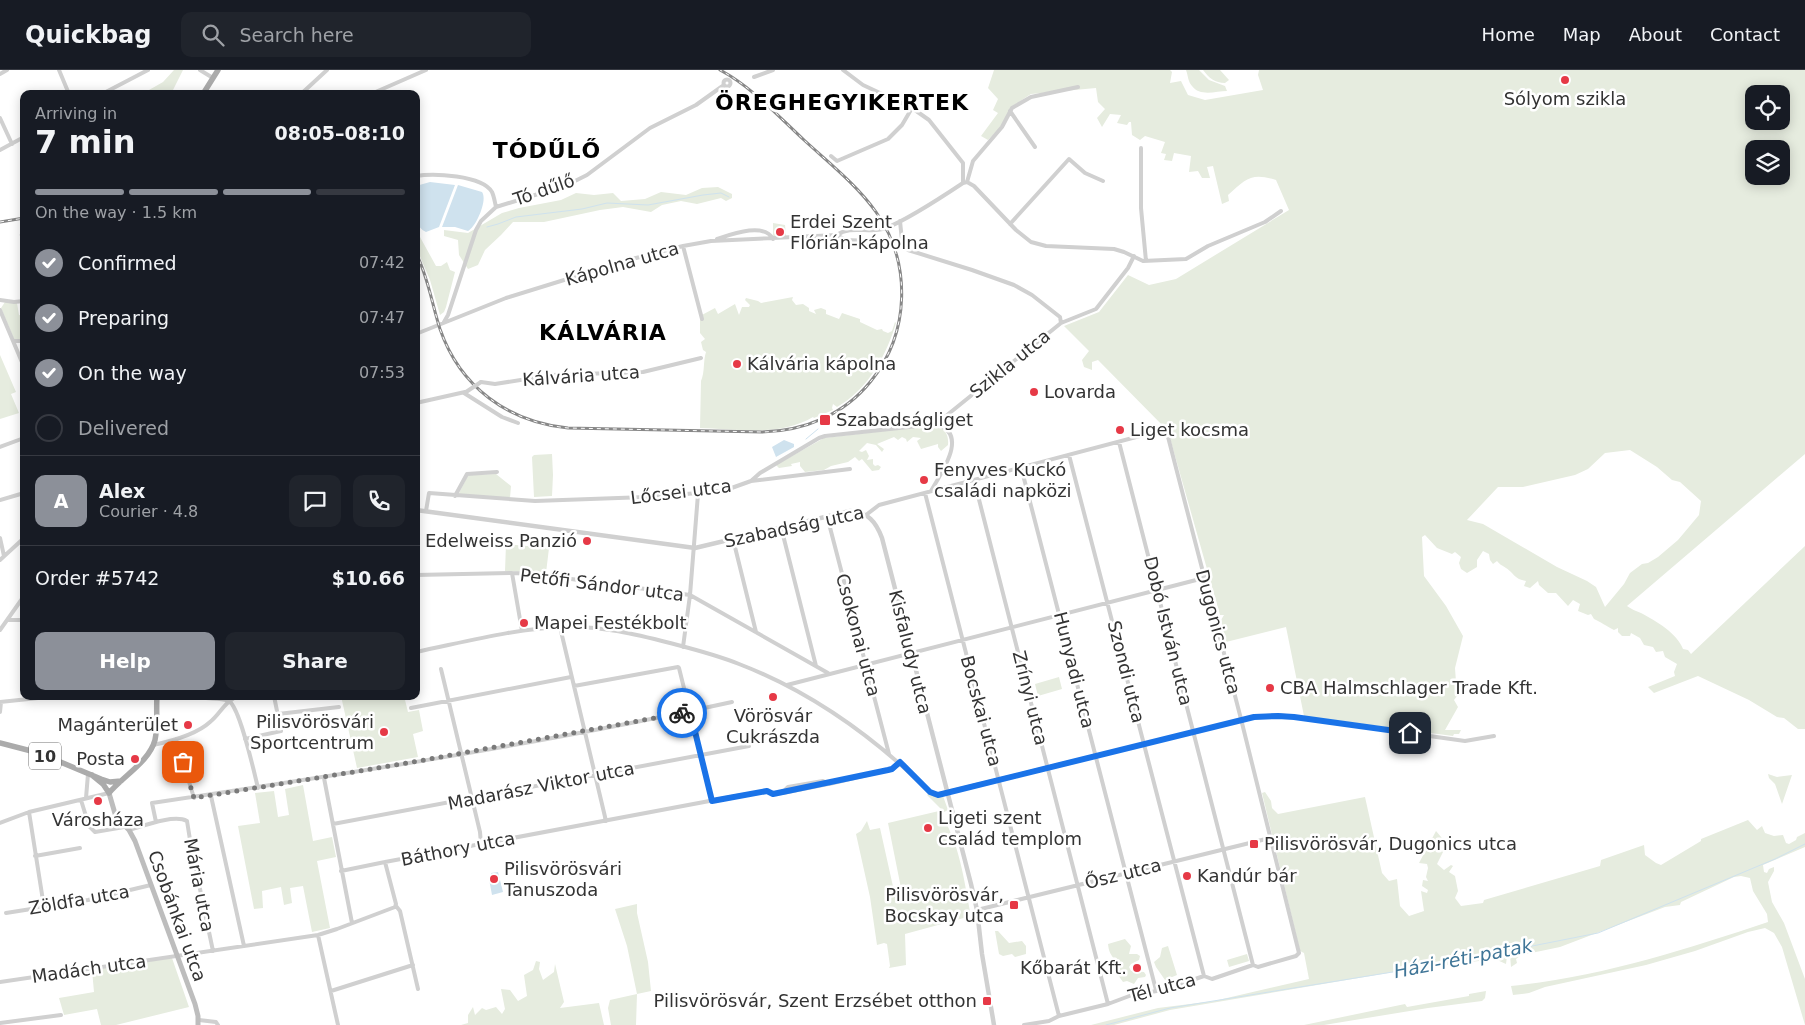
<!DOCTYPE html>
<meta charset="utf-8">
<style>
body{margin:0;font-family:"DejaVu Sans",sans-serif;background:#20242c;color:#f1f3f6;height:100vh;display:flex;flex-direction:column;font-size:19px;white-space:nowrap}
*{box-sizing:border-box;margin:0}
p{font-size:16px;color:#9ea1a6}
.icon{flex:none;width:28px;height:28px;fill:none;stroke:currentColor;stroke-width:2;stroke-linecap:round;stroke-linejoin:round}
.map{position:relative;flex:1;overflow:hidden}
.panel{position:absolute;left:20px;top:20px;width:400px;height:610px;display:flex;flex-direction:column;background:#171b24;border-radius:10px;box-shadow:0 2px 12px #0003}
.panel>*{flex:none}
.controls{position:absolute;left:1745px;top:15px;display:grid;gap:10px}
.controls a{display:grid;place-items:center;width:45px;height:45px;border-radius:10px;background:#171b24;box-shadow:0 2px 12px #0003;font-size:25px}
.pin{position:absolute;display:grid;place-items:center;width:42px;height:42px;color:#fff;margin:-21px;border-radius:10px;box-shadow:0 2px 8px #0006}
.courier{position:absolute;display:grid;place-items:center;width:50px;height:50px;margin:-25px;border:4px solid #1a73e8;border-radius:50%;background:#fff;color:#222;box-shadow:0 1px 6px #0007}
.head em{font-style:normal;font-weight:600}
.head div{display:flex;flex-direction:column-reverse}
.head{display:flex;align-items:center;justify-content:space-between;height:85px;padding:0 15px}
h1{font-size:32px;font-weight:600;line-height:38px}
.bar{display:grid;grid-template-columns:repeat(4,1fr);gap:8px 5px;align-content:center;height:60px;padding:0 15px}
.bar i{height:6px;border-radius:4px;background:#363941}
.bar .on{background:#8c9099}
.bar p{grid-column:span 4}
.line{display:flex;align-items:center;gap:12px;padding:0 15px;border-top:1px solid #363941}
.line div{flex:1}
.round{display:grid;place-items:center;flex:none;width:52px;height:52px;border-radius:10px;background:#20242c}
ol{padding:0 15px;list-style:none}
li{display:flex;align-items:center;gap:15px;height:55px}
li p{margin-inline-start:auto}
li .icon{padding:5px;border-radius:50%;background:#8c9099;color:#fff;stroke-width:4}
li:last-child{color:#9ea1a6}
li i{width:28px;height:28px;border:2px solid #363941;border-radius:50%}
.action{display:flex;gap:10px;margin-top:auto;padding:10px 15px}
.action a{flex:1;height:58px;border-radius:10px;background:#8c9099;color:#fff;font-size:20px;font-weight:600;line-height:58px;text-align:center}
.action a+a{background:#20242c;color:#f1f3f6}
header{display:flex;align-items:center;gap:30px;box-sizing:border-box;height:70px;padding:0 25px;background:#171b24;border-bottom:1px solid #363941}
header strong{font-size:24px}
nav{display:flex;gap:28px;margin-inline-start:auto;font-size:18px}
.search{width:350px;height:45px;background:#20242c;display:flex;align-items:center;gap:12px;box-sizing:border-box;padding:0 18px;border-radius:10px;color:#9ea1a6;font-size:19px}
.map>svg:first-child{display:block}
.green{fill:#e6ecdf;fill-rule:evenodd}
.water{fill:#cfe2ee}
.lines{fill:none;stroke-linecap:round;stroke-linejoin:round}
.stream{stroke:#cfe2ee;stroke-width:1}
.minor{stroke:#d0d0d0;stroke-width:4}
.tertiary{stroke:#d0d0d0;stroke-width:4.5}
.secondary{stroke:#bdbdbd;stroke-width:5}
.primary{stroke:#ababab;stroke-width:5.5}
.rail-casing{stroke:#888;stroke-width:3}
.rail{stroke:#fff;stroke-width:1;stroke-dasharray:4;stroke-linecap:butt}
.minor-bridge{stroke:#d0d0d0;stroke-width:4}
.done{stroke:#7a7a7a;stroke-width:5;stroke-dasharray:0 9}
.route{stroke:#1a73e8;stroke-width:6}
.poi-dot{fill:#e63946;stroke:#fff;stroke-width:2}
.labels{text-anchor:middle;stroke-width:5;stroke-linejoin:round;paint-order:stroke}
.shield{fill:#fff;stroke:#707070;stroke-width:1}
.shield-label{font-size:16px;font-weight:bold;fill:#333}
.poi-label{font-size:18px;fill:#333;stroke:#fff;text-anchor:start}
.street-label{font-size:18px;fill:#333;stroke:#fff}
.water-label{font-size:19px;font-style:italic;fill:#3f7597;stroke:#fff}
.district-label{font-size:22px;font-weight:bold;letter-spacing:1px;fill:#000;stroke:#fff}
</style>
<header>
<strong>Quickbag</strong>
<div class="search"><svg class="icon" aria-label="search" viewBox="0 0 24 24"><circle cx="10" cy="10" r="6"/><path d="M15 15l6 6"/></svg>Search here</div>
<nav><a>Home</a><a>Map</a><a>About</a><a>Contact</a></nav>
</header>
<div class="map">
<svg width="1805" height="955" viewBox="0 0 1805 955">
<rect width="100%" height="100%" fill="#fff"/>
<path class="green" d="M174 0H183L171 24H142L163 12Z
M994 0H1170L1172 2 1170 13 1181 11 1188 25 1205 30 1263 20 1258 5 1259 0H1805V384L1627 536C1631 539 1636 541 1641 543 1656 551 1677 563 1683 579L1688 580 1691 584 1805 476V659H1798L1784 648 1777 647 1749 630 1698 606 1654 623 1648 617 1675 606 1674 602 1677 594 1665 587 1663 581 1656 582 1653 577 1644 575 1640 568 1631 563 1630 566H1622L1618 562V558L1614 560C1606 556 1601 552 1594 549L1591 544 1588 545 1578 541 1580 534 1573 530 1568 536 1556 523H1548L1539 515 1538 511 1530 518 1524 516 1526 511C1514 509 1515 504 1506 498 1502 495 1500 495 1497 491L1493 494 1490 490 1489 484 1483 481 1477 490V497L1467 503 1461 499 1459 493 1461 487 1455 482 1452 484 1437 478 1425 465 1422 467 1424 506 1446 536 1463 566 1455 598 1457 626 1454 630 1458 637 1445 660H1461L1459 664H1454L1453 666 1304 646 1286 557 1226 572 1221 550 1224 545H1220L1168 361 1098 290 1092 292V300L1084 297 1082 290 1089 281 1064 256 1099 242 1128 205 1149 215 1176 209 1289 140 1276 110C1251 102 1246 109 1228 125L1229 131 1222 134 1213 96 1207 97 1210 108H1202L1198 101 1189 102 1191 86 1174 83 1172 91 1164 90 1166 84 1161 83 1165 72 1145 66 1140 70 1132 65 1131 52H1129L1127 55 1117 53 1121 45 1110 44 1102 57 1097 48 1105 39 1098 32 1096 18 1031 24 1011 37 1001 57 988 70 981 66 998 43 993 40 998 29 988 18ZM1754 24H1781V51H1754ZM1754 79H1781V106H1754ZM1630 380 1657 397 1672 410 1680 412 1701 431 1699 445 1678 470 1658 487 1648 493 1642 494 1630 503 1624 514 1605 537 1596 517 1587 511 1557 497 1483 454 1467 450 1498 417H1523L1575 405 1588 399 1605 383Z
M1186 0H1199L1209 10 1225 16 1227 21C1216 21 1200 27 1192 16 1188 12 1188 5 1186 0Z
M1203 0H1220L1229 10 1225 13C1215 13 1209 8 1203 0Z
M718 117 732 124V128L726 131 721 128 697 134 681 131 662 135 651 142 623 137 600 140 544 152H513L501 165 485 180 478 195 468 199 459 185 458 170 444 166V160L468 163 502 143 519 138 561 130 576 123 594 125 613 123 621 131 645 129 661 122 686 125 702 118Z
M773 153 785 155 786 165 785 167 773 168Z
M420 167 436 196H441L447 192 450 200 455 202 446 237 444 242 440 245 430 210 416 177V169Z
M793 227 792 230 796 235 803 234 809 238V241L816 244 814 240 821 238 826 240V244L839 249 842 243 860 249V252L877 260 882 259 883 261 888 263 892 261 895 252 896 253C887 284 868 320 837 337L833 334 832 338 833 340 814 348 813 347C780 367 736 359 700 358L701 311C705 302 703 291 706 282L703 280 701 272 705 269 700 263V246L715 238 718 244 735 234 739 245 742 237H749L750 235 745 230 746 228 758 231 761 233Z
M5 232 17 233 19 245 24 246V269H14L1 238Z
M0 285 16 322 11 324 19 343 0 349Z
M935 355C945 358 949 365 948 375L941 381 938 377V374L921 379 917 371 921 368 913 367 907 372 906 369 902 367 898 370 894 367 877 374 884 379 882 382 876 375 867 373 859 381 862 382 866 380 869 386 867 390 873 389V394L875 396 878 395 881 397 879 400 872 401 862 389 859 391 855 387 848 392 831 396 824 400 805 402 800 396V392L791 394 792 396 779 398 776 395 824 368Z
M552 384 553 405 552 426 534 427 532 387 534 385Z
M496 404 511 416 510 428 458 425 468 405Z
M506 474 549 478 546 503 505 501Z
M1059 607 1062 619 1038 626 1035 614Z
M341 626H404L408 642 419 640 423 661 413 664 418 687 357 698Z
M1768 704 1777 707 1792 705 1782 734 1775 714 1769 708Z
M303 715 313 771 332 767 336 787 317 791 330 858 312 862 303 816 290 818 292 833 284 835 281 817 262 821 263 838 254 839 238 756 260 753 255 723 274 721 278 747 289 745 285 719Z
M1265 722 1271 731 1272 738 1278 744 1365 727 1382 803 1389 811 1397 809 1400 836 1409 846 1424 841 1421 821 1427 823 1428 820 1422 816 1423 810 1428 811 1426 807 1428 798 1427 794 1419 793 1436 761 1447 774 1437 794 1444 800 1451 795 1453 796 1449 802 1455 806 1458 821 1455 828 1461 836 1483 833 1484 830 1600 796 1601 790 1644 775 1645 785 1656 793 1661 795 1701 771V769L1748 750 1757 760 1762 756 1765 763 1774 766 1783 765 1786 773 1789 774 1796 770 1797 767 1805 763V777L1763 795 1764 802 1767 803 1769 799 1774 797V801L1768 812 1772 832 1784 853 1805 909V955L1782 877 1774 863 1765 858 1748 862 1695 881 1646 895 1545 917 1529 923 1513 925 1511 916C1600 907 1684 880 1768 852L1767 844 1753 821 1750 808 1741 806 1734 807 1681 832 1680 835 1665 837 1560 877 1521 885 1516 889 1517 893 1511 897 1510 885 1507 886 1506 894 1495 889 1399 901 1397 894H1393L1394 902 1170 940 1114 955H1091L1158 938 1214 931 1309 909 1304 883 1300 881 1262 723Z
M929 723 933 726H943L948 740 944 742 927 725Z
M939 741C960 772 964 811 971 846L905 864 906 895 889 898 890 896 887 874 884 873 877 875 870 827 856 764 861 761 867 751 870 760 880 758 896 830 903 828 888 753Z
M637 834V843L648 892 651 921 637 924 636 955H611L608 938 610 930 637 924 627 876 615 839Z
M995 861H998L1009 873 1022 871 1026 876V884L1015 887 1012 884 1003 886 999 884Z
M1125 869 1131 876 1129 884H1137L1140 886 1139 890 1131 894 1129 897 1131 901 1144 902 1146 905 1145 907 1138 908 1134 914 1127 911 1123 912C1121 909 1117 904 1116 901 1115 897 1117 893 1114 889 1110 883 1109 882 1108 874Z
M1168 876 1177 905 1165 910 1156 897 1154 892 1160 887 1162 878Z
M1247 884 1249 891 1229 897 1227 890Z
M172 888 189 937 116 955H101L97 939 64 945 59 928 94 922 92 900Z
M536 891 540 892 539 899 543 910 554 902 555 894 564 932 560 938 599 933 604 955H461L468 953V945L473 937 475 945 482 938 486 940 496 937 502 944 505 939 501 919 510 920 518 931 527 926 524 905 533 900Z
M1486 921 1485 928 1482 931 1428 938 1324 955H1304L1405 934 1407 937 1469 926V924Z"/>
<path class="water" d="M430 112 455 115 439 157 426 162C411 156 416 130 416 116Z
M458 115 482 122C488 130 476 157 468 161L455 157H442Z
M784 370 794 374V377L776 387 772 377Z
M498 802 503 822 492 825 489 809 494 808H492L491 803Z"/>
<g class="lines">
<path class="stream" d="M487 157 498 154 516 147 582 139 607 133 648 135 703 125 721 123 729 127
M806 369 818 359
M1106 955 1170 938 1436 895 1598 863 1775 789 1805 774"/>
<path class="minor" d="M59 0 69 24
M200 0 213 8
M0 4 7 0
M754 7 773 0
M723.5 13a3.5 3.5 0 1 1 7 0a3.5 3.5 0 1 1-7 0Z
M102 24 148 0
M301 24 327 0
M371 24 426 0
M1010 41 1035 77
M0 48 12 74
M1141 78V138L1146 191
M0 80 24 67
M831 86 837 91 888 69 902 55 912 38
M416 106C433 103 482 105 492 122 494 126 495 133 496 137
M967 112 973 91 1002 57 1012 38 1031 27 1078 17
M963 113 967 112 974 116 1016 160 1031 172 1046 176 1114 179 1124 182 1143 191 1186 189 1208 176 1265 152 1281 141
M900 151 902 171 908 180 972 200 1014 215 1032 225 1060 247 1061 253
M1010 154 1069 89 1085 103 1103 111
M837 165 845 170 871 171
M717 169C732 164 764 152 773 169
M683 176 702 249
M0 230 14 232 24 231
M0 240 24 297
M444 252 448 245 476 160 481 151 496 137 567 115 587 105 650 58 696 35 724 15
M416 264 506 228 632 189 683 176 711 171 837 165C851 155 869 164 886 158 909 149 942 127 963 113V93L929 50 912 38 863 15 843 0
M13 271H24
M481 312 495 314 552 305 643 302 701 288
M464 323 502 347 518 353
M416 333 465 322
M936 354 1061 253 1096 239 1128 198 1134 186
M1119 372 1253 895
M0 377 24 368
M1069 385 1204 906
M1021 397 1156 920
M974 410 1108 934
M751 411 760 403 819 368 825 366 936 354C970 364 941 403 931 421
M925 423 1059 946
M455 426 467 404 497 402
M0 430 24 423
M426 441 429 423 535 431 646 427 712 422 726 420 751 411 850 399
M866 445 879 435 1159 361 1165 360 1167 363 1241 649 1299 883 1296 886 1258 897 1253 895 1212 909 1204 906 1163 920 1132 925 1108 934 1059 946 1049 951 1024 955
M827 446 889 684
M781 457 816 596
M416 458 418 440
M0 468 4 486
M733 469 756 562
M0 490 24 468
M512 503 522 561
M416 505 512 503 534 504 690 525 828 603
M8 550H24
M560 557 606 751
M0 560 24 526
M683 577 690 525 698 424
M416 582C465 572 516 558 566 557 602 556 635 564 670 573 693 579 717 585 739 594 812 622 875 668 930 722L935 725 1254 647 1278 645 1294 647 1465 671 1494 666
M441 599 480 762 481 774
M787 615 1204 508
M574 616 678 597 679 598 712 731
M176 626C185 627 225 628 229 631 240 638 254 702 258 718
M0 632 57 626
M411 638 571 607
M0 642 1 632
M278 644 339 637
M176 669 194 728
M245 669 281 661 274 626
M153 675C172 671 196 665 210 652 221 643 224 632 238 626
M172 707 187 704
M324 708 352 853
M783 723 828 714
M211 726 244 876
M86 728 88 704
M81 730 89 756 95 762 124 757
M29 742 44 837
M156 752 152 733C346 704 540 674 732 632
M0 753 29 742 109 723
M333 754 749 676
M129 760C143 756 174 744 187 751L191 776 213 881
M35 786 80 778
M341 801 385 792
M396 836 400 841 418 919
M977 840 1270 768
M6 843 88 830 151 815
M318 865 338 955
M0 912 318 865 337 859 395 837 396 834 385 792 736 726 767 721 773 724 782 723 788 717 823 711 829 714 888 700 893 699 899 693
M331 921 413 895
M199 950 216 952 218 955
M0 953 61 945"/>
<path class="tertiary" d="M22 165 24 164
M416 440 695 478 850 441C868 442 876 452 882 468L971 814 977 840 982 884 994 955"/>
<path class="secondary" d="M109 723 116 747 129 760 135 771 195 934 198 946V955"/>
<path class="primary" d="M203 24 218 0
M0 673 39 683 101 709 110 712 121 711
M92 705 103 714 109 723C123 706 149 692 155 670 158 656 156 640 157 626"/>
<defs>
<path id="rail" d="M0 152 24 148
M416 183C428 207 432 234 440 259 460 317 508 352 568 358L762 362C804 361 844 345 871 311 910 263 912 193 876 142 857 115 829 93 804 70 778 46 752 17 720 0"/>
</defs>
<use href="#rail" class="rail-casing"/>
<use href="#rail" class="rail"/>
<path class="minor-bridge" d="M466 322 481 312"/>
</g>
<g class="lines">
<path class="done" d="M183 692 194 728 402 694 682 643"/>
<path class="route" d="M682 643 690 641 712 731 767 721 773 724 888 700 892 699 900 692 930 722 938 725 1254 647 1278 646 1294 647 1410 663"/>
</g>
<g class="poi-dot">
<circle cx="1565" cy="10" r="5"/>
<circle cx="780" cy="162" r="5"/>
<circle cx="737" cy="294" r="5"/>
<circle cx="1034" cy="322" r="5"/>
<rect x="819" y="344" width="12" height="12" rx="2.5"/>
<circle cx="1120" cy="360" r="5"/>
<circle cx="924" cy="410" r="5"/>
<circle cx="587" cy="471" r="5"/>
<circle cx="524" cy="553" r="5"/>
<circle cx="1270" cy="618" r="5"/>
<circle cx="773" cy="627" r="5"/>
<circle cx="188" cy="655" r="5"/>
<circle cx="384" cy="662" r="5"/>
<circle cx="135" cy="689" r="5"/>
<circle cx="98" cy="731" r="5"/>
<circle cx="928" cy="758" r="5"/>
<rect x="1249" y="769" width="10" height="10" rx="2.5"/>
<circle cx="1187" cy="806" r="5"/>
<circle cx="494" cy="809" r="5"/>
<rect x="1009" y="830" width="10" height="10" rx="2.5"/>
<circle cx="1137" cy="898" r="5"/>
<rect x="982" y="926" width="10" height="10" rx="2.5"/>
</g>
<g class="labels">
<rect class="shield" x="29" y="672.5" width="32" height="27" rx="4"/>
<g class="shield-label">
<text x="45" y="692">10</text>
</g>
<g class="poi-label">
<text x="1565" y="35" text-anchor="middle">Sólyom szikla</text>
<text x="790" y="158">Erdei Szent<tspan x="790" dy="21">Flórián-kápolna</tspan></text>
<text x="747" y="300">Kálvária kápolna</text>
<text x="1044" y="328">Lovarda</text>
<text x="836" y="356">Szabadságliget</text>
<text x="1130" y="366">Liget kocsma</text>
<text x="934" y="406">Fenyves Kuckó<tspan x="934" dy="21">családi napközi</tspan></text>
<text x="577" y="477" text-anchor="end">Edelweiss Panzió</text>
<text x="534" y="559">Mapei Festékbolt</text>
<text x="1280" y="624">CBA Halmschlager Trade Kft.</text>
<text x="773" y="652" text-anchor="middle">Vörösvár<tspan x="773" dy="21">Cukrászda</tspan></text>
<text x="374" y="658" text-anchor="end">Pilisvörösvári<tspan x="374" dy="21">Sportcentrum</tspan></text>
<text x="178" y="661" text-anchor="end">Magánterület</text>
<text x="125" y="695" text-anchor="end">Posta</text>
<text x="938" y="754">Ligeti szent<tspan x="938" dy="21">család templom</tspan></text>
<text x="98" y="756" text-anchor="middle">Városháza</text>
<text x="1264" y="780">Pilisvörösvár, Dugonics utca</text>
<text x="504" y="805">Pilisvörösvári<tspan x="504" dy="21">Tanuszoda</tspan></text>
<text x="1197" y="812">Kandúr bár</text>
<text x="1004" y="831" text-anchor="end">Pilisvörösvár,<tspan x="1004" dy="21">Bocskay utca</tspan></text>
<text x="1127" y="904" text-anchor="end">Kőbarát Kft.</text>
<text x="977" y="937" text-anchor="end">Pilisvörösvár, Szent Erzsébet otthon</text>
</g>
<g class="street-label">
<text transform="translate(544 120) rotate(-19)" y="6">Tó dűlő</text>
<text transform="translate(622 194) rotate(-16)" y="6">Kápolna utca</text>
<text transform="translate(1010 294) rotate(-39)" y="6">Szikla utca</text>
<text transform="translate(581 306) rotate(-4)" y="6">Kálvária utca</text>
<text transform="translate(681 422) rotate(-7)" y="6">Lőcsei utca</text>
<text transform="translate(794 457) rotate(-12)" y="6">Szabadság utca</text>
<text transform="translate(602 515) rotate(7)" y="6">Petőfi Sándor utca</text>
<text transform="translate(1168 561) rotate(76)" y="6">Dobó István utca</text>
<text transform="translate(1218 562) rotate(75)" y="6">Dugonics utca</text>
<text transform="translate(858 565) rotate(75)" y="6">Csokonai utca</text>
<text transform="translate(910 582) rotate(76)" y="6">Kisfaludy utca</text>
<text transform="translate(1074 600) rotate(76)" y="6">Hunyadi utca</text>
<text transform="translate(1126 602) rotate(76)" y="6">Szondi utca</text>
<text transform="translate(1030 628) rotate(76)" y="6">Zrínyi utca</text>
<text transform="translate(981 641) rotate(75)" y="6">Bocskai utca</text>
<text transform="translate(541 716) rotate(-11)" y="6">Madarász Viktor utca</text>
<text transform="translate(458 779) rotate(-11)" y="6">Báthory utca</text>
<text transform="translate(1123 804) rotate(-14)" y="6">Ősz utca</text>
<text transform="translate(199 815) rotate(79)" y="6">Mária utca</text>
<text transform="translate(79 830) rotate(-10)" y="6">Zöldfa utca</text>
<text transform="translate(177 846) rotate(70)" y="6">Csobánkai utca</text>
<text transform="translate(89 899) rotate(-8)" y="6">Madách utca</text>
<text transform="translate(1162 918) rotate(-15)" y="6">Tél utca</text>
</g>
<g class="water-label">
<text transform="translate(1463 888) rotate(-11)" y="7">Házi-réti-patak</text>
</g>
<g class="district-label">
<text x="842" y="40">ÖREGHEGYIKERTEK</text>
<text x="547" y="88">TÓDŰLŐ</text>
<text x="603" y="270">KÁLVÁRIA</text>
</g>
</g>
</svg>
<div class="controls">
<a><svg class="icon" aria-label="locate" viewBox="0 0 24 24"><circle cx="12" cy="12" r="6"/><path d="M12 2v4M12 18v4M2 12h4M18 12h4"/></svg></a>
<a><svg class="icon" aria-label="layers" viewBox="0 0 24 24"><path d="M12 4l9 5-9 5-9-5zM3 14l9 5 9-5"/></svg></a>
</div>
<div class="pin" style="left:183px;top:692px;background:#ea580c"><svg class="icon" aria-label="bag" viewBox="0 0 24 24"><path d="M5 8h14l-1 12H6zM9 8a3 3 0 0 1 6 0"/></svg></div>
<div class="pin" style="left:1410px;top:663px;background:#1f2937"><svg class="icon" aria-label="home" viewBox="0 0 24 24"><path d="M3 11l9-7 9 7M6 9v11h12V9"/></svg></div>
<div class="courier" style="left:682px;top:643px"><svg class="icon" aria-label="bike" viewBox="0 0 24 24"><circle cx="6" cy="16" r="4"/><circle cx="18" cy="16" r="4"/><path d="M6 16l4-8h5l3 8M10 8l3 8H6M13 5h3"/></svg></div>
<section class="panel">
<div class="head"><div><h1>7 min</h1><p>Arriving in</p></div><em>08:05–08:10</em></div>
<div class="bar"><i class="on"></i><i class="on"></i><i class="on"></i><i></i><p>On the way · 1.5 km</p></div>
<ol>
<li><svg class="icon" aria-label="check" viewBox="0 0 24 24"><path d="M5 12l5 5 9-10"/></svg>Confirmed<p>07:42</p></li>
<li><svg class="icon" aria-label="check" viewBox="0 0 24 24"><path d="M5 12l5 5 9-10"/></svg>Preparing<p>07:47</p></li>
<li><svg class="icon" aria-label="check" viewBox="0 0 24 24"><path d="M5 12l5 5 9-10"/></svg>On the way<p>07:53</p></li>
<li><i></i>Delivered</li>
</ol>
<div class="line" style="height:90px"><b class="round" style="background:#8c9099;color:#fff">A</b><div><b>Alex</b><p>Courier · 4.8</p></div><a class="round"><svg class="icon" aria-label="chat" viewBox="0 0 24 24"><path d="M4 5h16v11H9l-5 4z"/></svg></a><a class="round"><svg class="icon" aria-label="phone" viewBox="0 0 24 24"><path d="M5 4h4l2 5-3 2q2 4 5 5l2-3 5 2v4C11 20 4 13 5 4z"/></svg></a></div>
<div class="line" style="height:65px"><div>Order #5742</div><b>$10.66</b></div>
<div class="action"><a>Help</a><a>Share</a></div>
</section>
</div>
